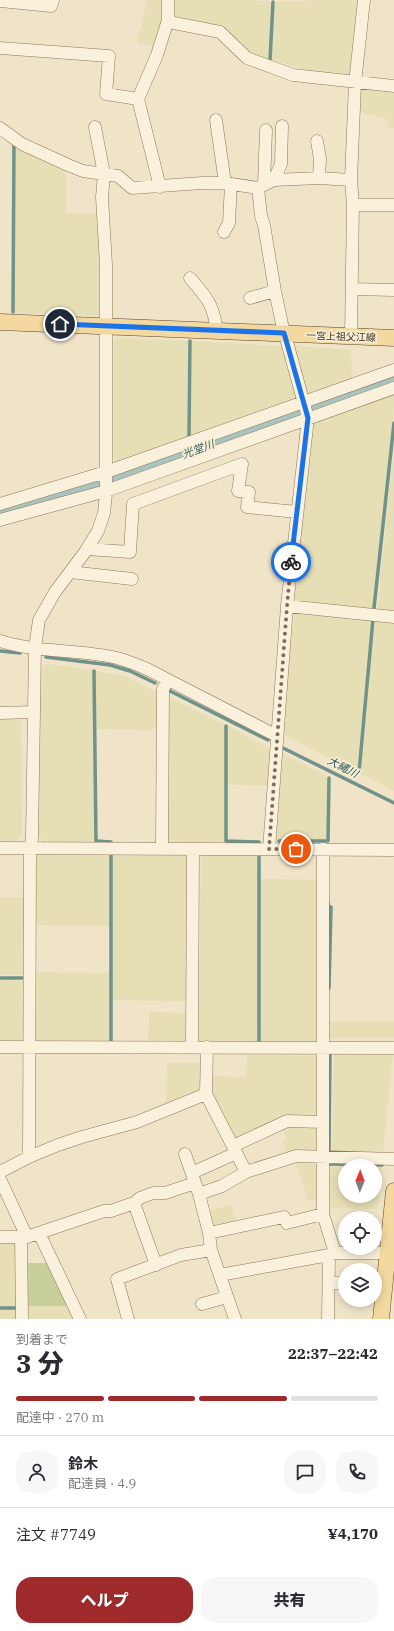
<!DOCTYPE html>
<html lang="ja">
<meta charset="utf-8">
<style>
body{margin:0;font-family:"IBM Plex Serif","Noto Sans JP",serif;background:#f7f7f7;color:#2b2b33;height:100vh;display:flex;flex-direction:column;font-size:15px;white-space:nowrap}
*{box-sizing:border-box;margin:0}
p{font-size:13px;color:#7c7c81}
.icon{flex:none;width:22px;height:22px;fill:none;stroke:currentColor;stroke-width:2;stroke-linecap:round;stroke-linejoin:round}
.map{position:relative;height:1319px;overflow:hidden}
.panel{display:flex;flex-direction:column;background:#fff;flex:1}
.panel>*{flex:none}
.needle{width:26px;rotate:1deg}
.controls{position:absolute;left:338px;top:1159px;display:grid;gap:8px}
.controls a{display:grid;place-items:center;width:44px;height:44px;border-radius:50%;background:#fff;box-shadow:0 2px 10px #0003;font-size:20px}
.pin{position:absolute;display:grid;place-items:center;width:34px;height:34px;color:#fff;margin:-17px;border:2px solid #fff;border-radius:50%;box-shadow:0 1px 4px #0007}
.courier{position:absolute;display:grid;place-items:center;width:40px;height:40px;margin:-20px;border:3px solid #1a73e8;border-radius:50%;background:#fff;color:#222;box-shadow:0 1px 5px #0007}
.summary em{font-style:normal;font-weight:800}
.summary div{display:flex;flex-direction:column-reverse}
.summary{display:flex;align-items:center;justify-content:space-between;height:68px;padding:0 16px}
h1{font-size:26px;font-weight:800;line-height:30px}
.bar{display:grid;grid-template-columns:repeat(4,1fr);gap:6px 4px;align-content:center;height:48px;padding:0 16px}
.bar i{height:5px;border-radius:3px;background:#e1e1e2}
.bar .on{background:#9e2a2b}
.bar p{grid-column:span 4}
.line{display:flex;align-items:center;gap:10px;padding:0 16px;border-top:1px solid #e1e1e2}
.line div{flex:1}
.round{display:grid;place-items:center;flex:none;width:42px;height:42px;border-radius:16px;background:#f7f7f7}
.action{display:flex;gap:8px;margin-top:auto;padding:8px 16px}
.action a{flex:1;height:46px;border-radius:16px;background:#9e2a2b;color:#fff;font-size:16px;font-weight:800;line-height:46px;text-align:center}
.action a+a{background:#f7f7f7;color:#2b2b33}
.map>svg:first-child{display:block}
.farmland{fill:#e6deb5}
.green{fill:#c9cf9b}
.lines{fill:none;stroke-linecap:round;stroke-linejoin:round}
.stream{stroke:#6f938a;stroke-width:3.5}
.river{stroke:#a9c4bc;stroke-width:21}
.minor-casing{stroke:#8d765c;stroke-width:13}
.major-casing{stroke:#5b4430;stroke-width:17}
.minor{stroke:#faf1dc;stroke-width:12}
.major{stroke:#f3d9a0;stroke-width:16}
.done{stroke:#7c6e5b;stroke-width:4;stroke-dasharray:0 7.2}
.route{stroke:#1a73e8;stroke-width:5}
.labels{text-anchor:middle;stroke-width:3.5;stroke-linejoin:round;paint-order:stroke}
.street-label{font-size:10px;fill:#3d2e20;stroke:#f7eed8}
.water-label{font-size:11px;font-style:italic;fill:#2f5d5a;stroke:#f7eed8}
</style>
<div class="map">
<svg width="394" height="1319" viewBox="0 0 394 1319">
<rect width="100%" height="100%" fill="#f0e4c8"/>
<path class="farmland" d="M147 0H165L163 22 156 46 137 44Z
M173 0H254L272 2 269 60 255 57 222 28 188 22 171 16Z
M323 0H358L353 75 306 70 270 59 274 2Z
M364 86 394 89V128H388L387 119 357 111 360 89Z
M15 142 66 168V213L100 214 101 312 99 316 14 313Z
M117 338 189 341 188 440 114 465V341Z
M192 341 281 346 285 348 300 400 191 439Z
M295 346 351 350 352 382 307 398 293 348Z
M394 390V409L373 612 298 605 295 600 313 422Z
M394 443V614L377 613Z
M297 611 372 619 357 772 282 734 294 614Z
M375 619 394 621V791L360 773Z
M47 664 93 670 95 843 44 842 38 836 39 708 42 668Z
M96 671 125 676 157 692 159 728H154V730L96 729Z
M165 695 225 725V842H168Z
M0 716H18L21 720 22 835 16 842H0Z
M228 726 271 749 268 786 227 784Z
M282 753 327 776V840H276Z
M110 853V926L33 925V854Z
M113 854 183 855 188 861 187 1001 113 1000Z
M205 854 257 855 258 1044 202 1043 198 1040 201 858Z
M260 879 319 880 317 1044H261Z
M0 897H25L26 975H0Z
M33 972 110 973V1044H36V976H33Z
M0 980 25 981V1040L19 1044 0 1043Z
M149 1012 187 1013 186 1039 183 1043 148 1042Z
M329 1021H394V1038H329Z
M334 1051 393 1052 383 1154 332 1153Z
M247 1055 320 1056V1121L287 1120 234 1143 211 1096V1076L246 1077Z
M167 1063H204V1091L166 1109Z
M319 1124 318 1150 315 1155 288 1156 282 1142 287 1139 281 1126Z
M295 1160 317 1162 320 1166V1199L308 1200Z
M328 1166 345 1167V1196H375V1167H382L378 1209 327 1208Z
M231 1204 237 1224 214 1228 206 1212Z
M0 1241H17L18 1307H0Z
M28 1306H72L78 1319H28Z
M0 1310H18V1319H0Z"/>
<path class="green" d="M25 1263H51L72 1306H25Z"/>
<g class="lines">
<path class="stream" d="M270 60 273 2
M13 312 14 141
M189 439 190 341
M374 608 394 423
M0 651 20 653
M46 657 110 665 130 671 155 683
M94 671 96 841 111 842
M168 690 268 740
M226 726V841L259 842
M283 748 394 803
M359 772 373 619
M279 841H328L329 778
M111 854V1043
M328 903V907H331L329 988
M0 978H23
M259 1044V857
M329 1150 330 1053
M329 1164 382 1165
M0 1308H16"/>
<path class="river" d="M0 512 69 493 161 463 287 416 394 378"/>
<defs>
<path id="minor" d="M168 0V20L174 23 220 32 247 58 293 75 394 86
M0 1 51 6 53 0
M0 48 109 56 106 94 138 99
M216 120 225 183
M0 128 22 144 68 165 83 171 118 176 132 188 202 183H225L258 188 274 180 319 178 351 180
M317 141 320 159 319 178
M274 180 281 164 282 126
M264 184 266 130
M160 187 138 99 157 55 168 20
M258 188 261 216 264 225 275 291 282 324 308 418 287 606 269 849
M353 205H394
M224 232 229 223 231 184
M190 278C207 298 213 303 217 331
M352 289 394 290
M250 298 275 291
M351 336 353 205 351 180 355 83 364 0
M0 504 109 471 394 370
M0 520 106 491 394 388
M87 549 130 552 133 504 242 464 238 491 249 492 247 507 297 512
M70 572 132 579
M287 606 394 617
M0 641C37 653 79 649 117 658 128 661 138 665 149 670L277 736
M0 713 33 712
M0 848 394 850
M162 848 163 689 168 680
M323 849V1214L335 1253
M0 1047 394 1048
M192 1047 193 849
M206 1094 207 1047
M233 1146 287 1121 323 1122
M185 1154 199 1194 209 1233 211 1250 235 1319
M29 1157 30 854 32 838 35 648 39 620 55 592 85 552 98 531 104 513 106 494V265L102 197 104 174 95 127
M0 1172 29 1157 58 1145 82 1137 137 1122 206 1094 246 1172 296 1156 394 1159
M192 1173 236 1153
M0 1179 27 1237
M199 1194 222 1186 246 1172
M134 1203 156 1265
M39 1233 80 1319
M209 1233 284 1217 287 1223 323 1214
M0 1237H27L104 1211H111L134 1203 140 1198 153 1193H165L195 1183
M21 1237 22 1319
M220 1275 329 1255 335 1253H387
M329 1283H345
M202 1304 227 1297
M128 1319 117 1279 181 1255 211 1250
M328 1319 329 1255"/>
<path id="major" d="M0 322 394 338
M381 1319 394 1191"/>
</defs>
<use href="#minor" class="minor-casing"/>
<use href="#major" class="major-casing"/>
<use href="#minor" class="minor"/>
<use href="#major" class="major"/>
</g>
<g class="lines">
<path class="done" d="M291 562 287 606 269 849H296"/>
<path class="route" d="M60 324 284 333 308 418 291 562"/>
</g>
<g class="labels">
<g class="street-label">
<text transform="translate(341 336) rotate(2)" y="4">一宮上祖父江線</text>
</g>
<g class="water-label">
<text transform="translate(198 449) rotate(-20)" y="4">光堂川</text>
<text transform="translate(343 767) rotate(27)" y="4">大縄川</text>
</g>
</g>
</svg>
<div class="controls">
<a><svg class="needle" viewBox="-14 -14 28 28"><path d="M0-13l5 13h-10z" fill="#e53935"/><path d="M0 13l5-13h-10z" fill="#7c7c81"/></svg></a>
<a><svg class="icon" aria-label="locate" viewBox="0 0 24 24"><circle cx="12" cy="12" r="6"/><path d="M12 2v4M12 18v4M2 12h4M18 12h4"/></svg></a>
<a><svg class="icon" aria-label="layers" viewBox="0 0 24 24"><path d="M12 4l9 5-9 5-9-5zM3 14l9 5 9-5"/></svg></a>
</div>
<div class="pin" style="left:296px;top:849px;background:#ea580c"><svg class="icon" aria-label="bag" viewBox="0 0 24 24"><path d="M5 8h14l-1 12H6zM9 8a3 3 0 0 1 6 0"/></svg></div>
<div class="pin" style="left:60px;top:324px;background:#1f2937"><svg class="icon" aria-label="home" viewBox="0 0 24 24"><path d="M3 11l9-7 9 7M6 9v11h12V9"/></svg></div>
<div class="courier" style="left:291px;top:562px"><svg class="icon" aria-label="bike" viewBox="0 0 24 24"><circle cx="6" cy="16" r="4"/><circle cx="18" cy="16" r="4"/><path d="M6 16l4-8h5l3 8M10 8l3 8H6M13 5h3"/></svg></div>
</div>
<section class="panel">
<div class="summary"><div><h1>3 分</h1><p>到着まで</p></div><em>22:37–22:42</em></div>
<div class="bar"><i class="on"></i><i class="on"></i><i class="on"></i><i></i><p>配達中 · 270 m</p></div>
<div class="line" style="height:72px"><a class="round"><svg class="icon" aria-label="person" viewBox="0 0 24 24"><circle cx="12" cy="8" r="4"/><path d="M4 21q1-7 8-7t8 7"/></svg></a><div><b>鈴木</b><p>配達員 · 4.9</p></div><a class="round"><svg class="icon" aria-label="chat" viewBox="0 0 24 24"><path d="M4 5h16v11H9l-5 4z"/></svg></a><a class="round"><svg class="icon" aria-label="phone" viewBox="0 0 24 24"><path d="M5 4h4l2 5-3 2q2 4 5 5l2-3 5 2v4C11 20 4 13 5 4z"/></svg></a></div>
<div class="line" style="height:52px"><div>注文 #7749</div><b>¥4,170</b></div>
<div class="action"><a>ヘルプ</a><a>共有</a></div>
</section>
